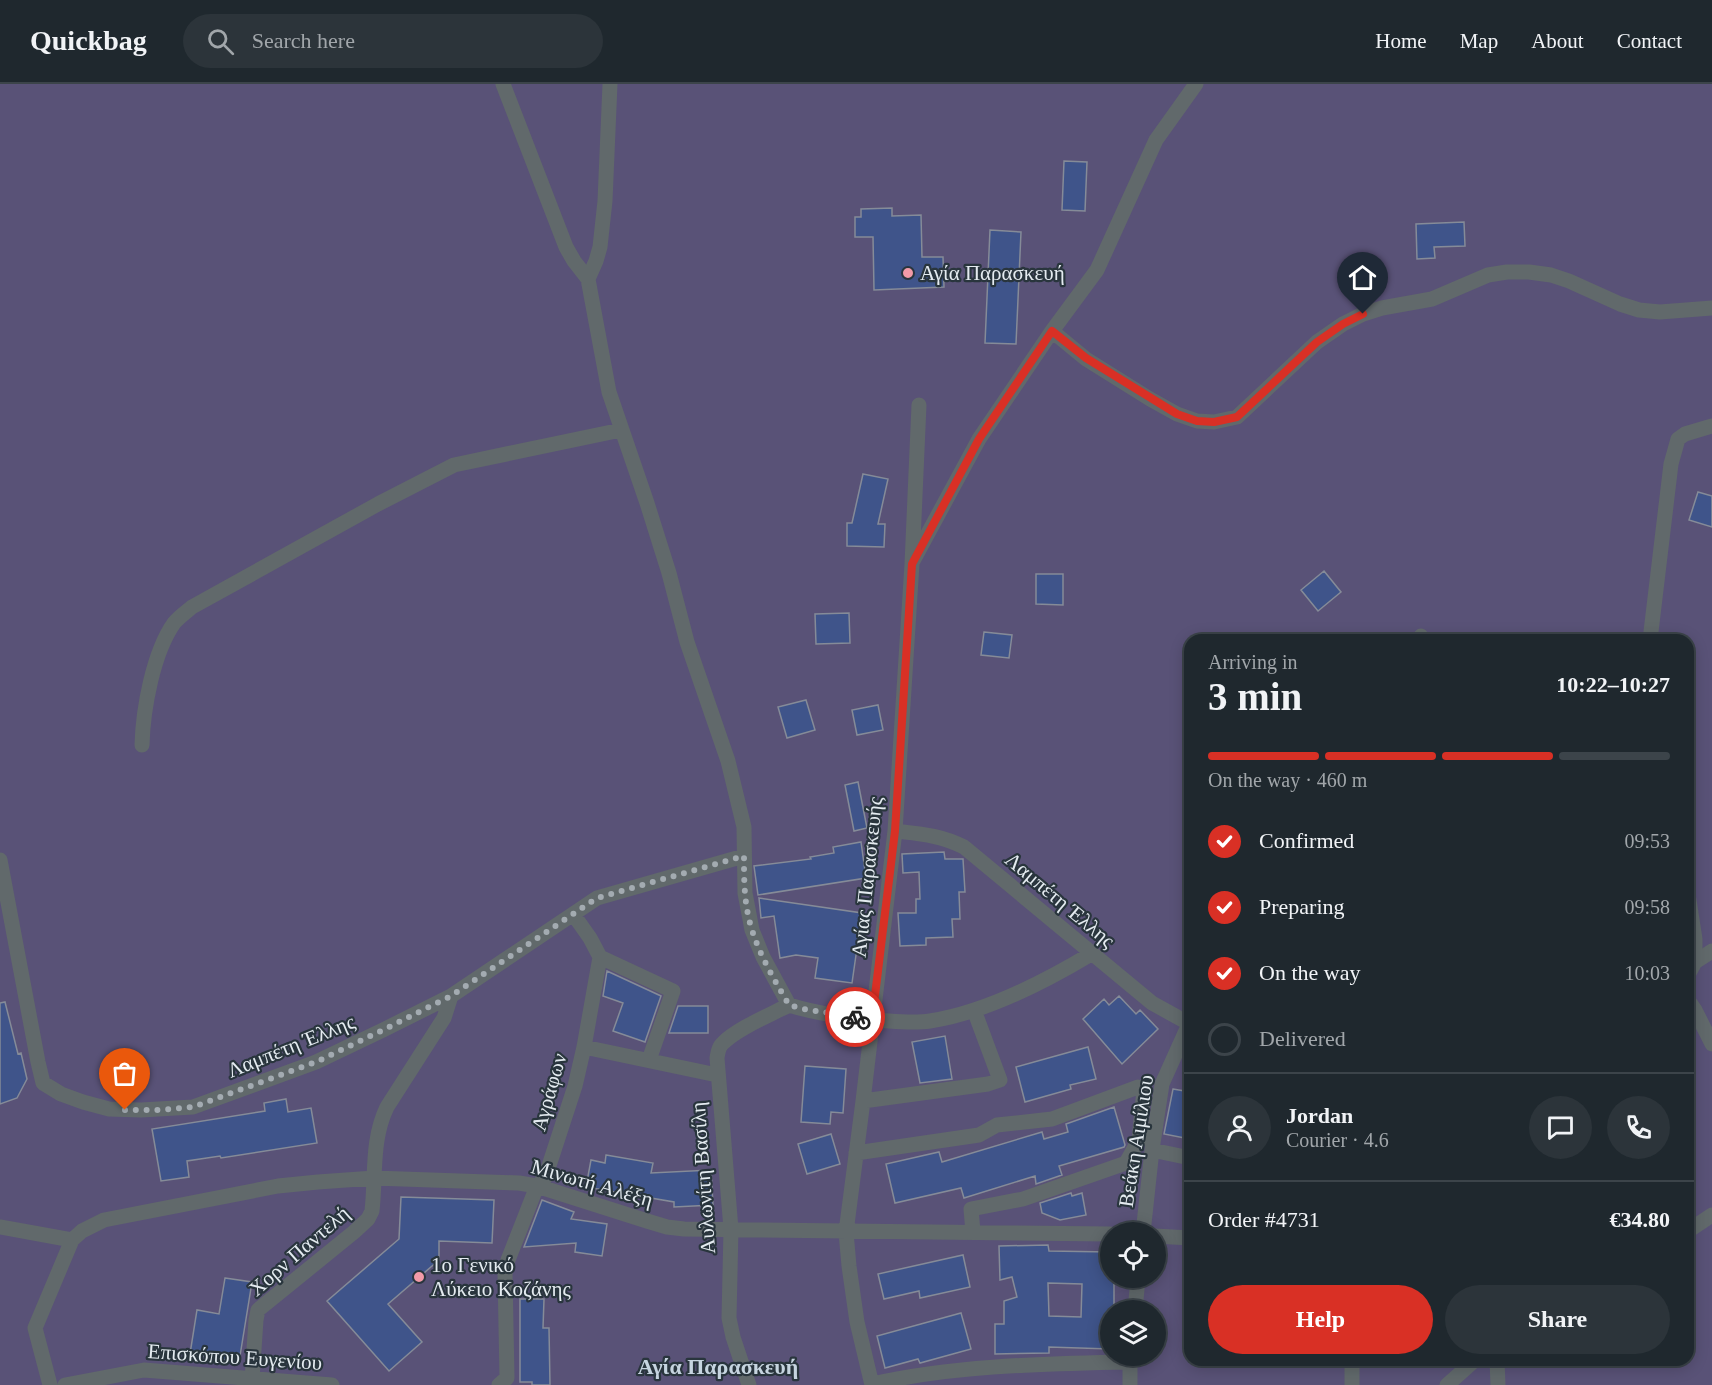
<!DOCTYPE html>
<meta charset="utf-8">
<style>
body{margin:0;font-family:"Times New Roman",serif;background:#2c343a;color:#f1f3f6;height:100vh;display:flex;flex-direction:column;font-size:22px;white-space:nowrap}
*{box-sizing:border-box;margin:0}
p{font-size:20px;color:#a1a6aa}
.icon{flex:none;width:33px;height:33px;fill:none;stroke:currentColor;stroke-width:2;stroke-linecap:round;stroke-linejoin:round}
.map{position:relative;flex:1;overflow:hidden}
.drawer{position:absolute;left:1184px;top:550px;width:510px;height:732px;display:flex;flex-direction:column;background:#1f282e;border-radius:18px;box-shadow:0 3px 15px #0003,0 0 0 2px #3c444a}
.drawer>*{flex:none}
.buttons{position:absolute;left:1100px;top:1138px;display:grid;gap:12px}
.buttons a{display:grid;place-items:center;width:66px;height:66px;border-radius:50%;background:#1f282e;box-shadow:0 3px 15px #0003,0 0 0 2px #3c444a;font-size:30px}
.pin{position:absolute;display:grid;place-items:center;width:51px;height:51px;color:#fff;margin:-62px -26px;border-radius:50% 50% 50% 0;rotate:-45deg;box-shadow:0 0 6px #0007}
.pin .icon{rotate:45deg}
.courier{position:absolute;display:grid;place-items:center;width:60px;height:60px;margin:-30px;border:4px solid #d93025;border-radius:50%;background:#fff;color:#222;box-shadow:0 2px 8px #0007}
.head em{font-style:normal;font-weight:600}
.head div{display:flex;flex-direction:column-reverse}
.head{display:flex;align-items:center;justify-content:space-between;height:102px;padding:0 24px}
h1{font-size:39px;font-weight:600;line-height:45px}
.bar{display:grid;grid-template-columns:repeat(4,1fr);gap:9px 6px;align-content:center;height:72px;padding:0 24px}
.bar i{height:8px;border-radius:4px;background:#3c444a}
.bar .selected{background:#d93025}
.bar p{grid-column:span 4}
.line{display:flex;align-items:center;gap:15px;padding:0 24px;border-top:2px solid #3c444a}
.line div{flex:1}
.round{display:grid;place-items:center;flex:none;width:63px;height:63px;border-radius:32px;background:#2c343a}
ol{padding:0 24px;list-style:none}
li{display:flex;align-items:center;gap:18px;height:66px}
li p{margin-inline-start:auto}
li .icon{padding:6px;border-radius:50%;background:#d93025;color:#fff;stroke-width:4}
li:last-child{color:#a1a6aa}
li i{width:33px;height:33px;border:3px solid #3c444a;border-radius:50%}
.cta{display:flex;gap:12px;margin-top:auto;padding:12px 24px}
.cta a{flex:1;height:69px;border-radius:36px;background:#d93025;color:#fff;font-size:24px;font-weight:600;line-height:69px;text-align:center}
.cta a+a{background:#2c343a;color:#f1f3f6}
header{display:flex;align-items:center;gap:36px;box-sizing:border-box;height:84px;padding:0 30px;background:#1f282e;border-bottom:2px solid #3c444a}
header strong{font-size:28px}
nav{display:flex;gap:33px;margin-inline-start:auto;font-size:21px}
.search{width:420px;height:54px;background:#2c343a;display:flex;align-items:center;gap:15px;box-sizing:border-box;padding:0 21px;border-radius:33px;color:#a1a6aa;font-size:22px}
.map>svg:first-child{display:block}
.green{fill:#595277;fill-rule:evenodd}
.building{fill:#3f548a;stroke:#858b98;stroke-width:1.5;fill-rule:evenodd}
.lines{fill:none;stroke-linecap:round;stroke-linejoin:round}
.minor{stroke:#61696b;stroke-width:15}
.done{stroke:#a3abb1;stroke-width:6;stroke-dasharray:0 10.8}
.route{stroke:#d93025;stroke-width:8}
.poi-dot{fill:#f39aa8;stroke:#29353d;stroke-width:2}
.labels{text-anchor:middle;stroke-width:4.5;stroke-linejoin:round;paint-order:stroke}
.poi-label{font-size:21px;fill:#e4ebf0;stroke:#29353d;text-anchor:start}
.street-label{font-size:21px;fill:#e4ebf0;stroke:#29353d}
.neighbourhood-label{font-size:22px;font-weight:bold;fill:#c6d4df;stroke:#29353d}
</style>
<header>
<strong>Quickbag</strong>
<div class="search"><svg class="icon" aria-label="search" viewBox="0 0 24 24"><circle cx="10" cy="10" r="6"/><path d="M15 15l6 6"/></svg>Search here</div>
<nav><a>Home</a><a>Map</a><a>About</a><a>Contact</a></nav>
</header>
<div class="map">
<svg width="1712" height="1301" viewBox="0 0 1712 1301">
<rect width="100%" height="100%" fill="#29353d"/>
<path class="green" d="M0 0H1712V1301H0ZM1190 556H1688V1276H1190ZM1110 1149H1155V1194H1110ZM1110 1227H1155V1272H1110Z"/>
<path class="building" d="M1064 77 1087 78 1085 127 1062 126Z
M892 124V132L921 131 922 173H943L944 203 874 206 873 153H855V133H861V125Z
M1464 138 1465 162 1434 163 1435 174 1417 175 1416 140Z
M990 146 1021 148 1016 260 985 259Z
M863 390 888 395 878 440H885L884 463 847 462V439H852Z
M1698 408 1712 412V443L1689 436Z
M1324 487 1341 508 1318 527 1301 506Z
M1036 490H1063V521L1036 520Z
M849 529 850 559 816 560 815 530Z
M984 548 1012 551 1009 574 981 571Z
M806 616 815 646 787 654 778 623Z
M878 621 883 646 857 651 852 626Z
M858 698 867 744 854 747 845 701Z
M861 758 866 794 758 811 754 782 811 775 810 773 834 769 833 763Z
M944 768 945 775H963L965 808H959L960 835H952L953 853 926 854V861L900 862 898 829H916V815H920L919 788 903 789 902 770Z
M759 814 862 829 852 899 815 894 818 874 796 871 780 874 774 832 761 834Z
M607 887 661 912 645 958 613 947 623 919 603 912Z
M1119 912 1136 930 1140 926 1158 945 1122 980 1083 935 1104 915 1109 921Z
M5 918 18 970 21 969 27 995 17 1014 0 1020V919Z
M678 922H708V949H669Z
M945 952 952 995 920 999 912 958Z
M1088 963 1096 995 1070 1001 1071 1005 1025 1018 1016 983Z
M805 982 846 985 843 1029 831 1028 830 1040 801 1038Z
M1173 1005 1190 1008V1055L1164 1050Z
M286 1015 288 1028 311 1024 317 1059 221 1074 220 1072 187 1077 189 1093 161 1097 152 1045 265 1027 264 1019Z
M1114 1023 1125 1061 1124 1063 1059 1082 1062 1091 1036 1100 1035 1092 964 1114 961 1104 895 1119 886 1080 939 1068 942 1078 1042 1048 1044 1055 1068 1048 1066 1040Z
M831 1050 840 1080 807 1090 798 1060Z
M606 1071 653 1079 651 1089 711 1086 713 1121 674 1123V1118L586 1103 591 1076 605 1079Z
M1071 1109 1072 1112 1082 1109 1086 1131 1060 1136 1042 1129 1040 1119Z
M401 1113 494 1116 492 1159 439 1157V1176L388 1220 422 1258 389 1287 327 1217 399 1155Z
M542 1116 574 1128 571 1135 607 1140 602 1172 575 1168 576 1159 524 1163Z
M1048 1161 1049 1167 1110 1168V1194H1114V1227H1110V1265L1049 1263V1269L995 1270V1240H1004V1217L1017 1213 1012 1193 1000 1196 999 1162ZM1048 1199 1082 1200 1081 1233 1049 1232Z
M963 1171 970 1203 920 1214 919 1207 884 1215 878 1190Z
M225 1194 252 1198 239 1278 190 1270 197 1226 219 1230Z
M520 1215H544L543 1244H549L550 1301H532V1298H520Z
M961 1229 971 1265 920 1279 918 1275 885 1284 877 1252Z"/>
<g class="lines">
<path class="minor" d="M503 0 566 163 574 177 588 195 609 308 647 419 669 489 687 558 728 677 744 743 745 809 752 846 763 873 789 921C821 931 855 935 889 937 902 938 917 939 930 937 983 929 1046 897 1091 870
M588 195 596 177 600 163 605 117 610 0
M1052 247 1086 275 1150 315 1177 330 1197 337 1214 338 1237 333 1317 258 1343 240 1363 230 1382 224 1432 215 1488 191 1507 188H1529L1551 191 1569 197 1620 220 1639 226 1660 228 1712 224
M913 477 979 355 1052 247 1097 186 1156 56 1196 0
M1420 556 1421 552
M1650 556 1671 380 1678 355 1685 350 1712 342
M142 661C143 625 153 569 174 539 179 533 186 528 192 523L378 420 454 381 621 346
M895 747C921 750 940 751 964 763L1152 919 1190 940
M0 776 38 978 43 999 61 1010 83 1018 109 1025 141 1026 193 1023 316 978 383 946 451 912 597 814 744 772
M1688 810 1695 855V878
M600 873 673 907 649 976
M1688 891 1695 878 1712 867
M1688 916 1695 926 1712 960
M584 963 717 991
M863 1017 988 1000 1000 996 974 926
M1152 1066 1190 1074
M856 1069 979 1051 997 1041 1052 1035 1138 1003 1144 1005 1139 1056 1126 1079 1023 1115 971 1125 973 1148
M0 1143 72 1156
M1688 1147 1712 1131
M1143 1149 1152 1066 1162 1000 1189 940
M1155 1152 1190 1154
M1135 1227 1138 1194
M1130 1272V1301
M1352 1276V1301
M1497 1276 1498 1301
M252 1295 256 1236 258 1226 354 1148 368 1135 372 1127C376 1092 371 1056 387 1023L444 934 451 912
M872 1300C956 1281 1044 1280 1129 1278
M50 1301 35 1244 72 1156 82 1147 104 1136 278 1102 318 1098 374 1094 519 1099 537 1102 647 1137 667 1143 684 1145 1110 1150
M65 1301 144 1286 332 1301
M499 1301 507 1294 505 1190 508 1176 537 1102 545 1094 575 1002 584 963 600 873 590 854 573 830
M749 1301 733 1253 729 1234 731 1145 717 974C718 969 718 964 722 960 736 945 770 931 789 921
M872 1301 857 1238 849 1182 846 1148 863 1017 895 747 912 480 919 321
M1447 1301 1475 1276"/>
</g>
<g class="lines">
<path class="done" d="M125 1026H160L193 1023 316 978 383 946 451 912 597 814 744 772C744 797 744 821 752 846 760 872 775 897 789 921L803 925 855 933"/>
<path class="route" d="M855 933 872 936 895 747 912 480 979 355 1052 247 1086 274 1177 330 1197 337 1214 338 1237 333 1317 258 1343 240 1363 230"/>
</g>
<g class="poi-dot">
<circle cx="908" cy="189" r="6"/>
<circle cx="419" cy="1193" r="6"/>
</g>
<g class="labels">
<g class="poi-label">
<text x="920" y="196">Αγία Παρασκευή</text>
<text x="431" y="1188">1ο Γενικό<tspan x="431" dy="24">Λύκειο Κοζάνης</tspan></text>
</g>
<g class="street-label">
<text transform="translate(867 793) rotate(-84)" y="7">Αγίας Παρασκευής</text>
<text transform="translate(1060 816) rotate(40)" y="7">Λαμπέτη Έλλης</text>
<text transform="translate(291 962) rotate(-22)" y="7">Λαμπέτη Έλλης</text>
<text transform="translate(549 1008) rotate(-74)" y="7">Αγράφων</text>
<text transform="translate(1136 1057) rotate(-81)" y="7">Βεάκη Αιμίλιου</text>
<text transform="translate(703 1094) rotate(-94)" y="7">Αυλωνίτη Βασίλη</text>
<text transform="translate(592 1099) rotate(16)" y="7">Μινωτή Αλέξη</text>
<text transform="translate(299 1167) rotate(-41)" y="7">Χορν Παντελή</text>
<text transform="translate(235 1273) rotate(4)" y="7">Επισκόπου Ευγενίου</text>
</g>
<g class="neighbourhood-label">
<text x="718" y="1290">Αγία Παρασκευή</text>
</g>
</g>
</svg>
<div class="buttons">
<a><svg class="icon" aria-label="locate" viewBox="0 0 24 24"><circle cx="12" cy="12" r="6"/><path d="M12 2v4M12 18v4M2 12h4M18 12h4"/></svg></a>
<a><svg class="icon" aria-label="layers" viewBox="0 0 24 24"><path d="M12 4l9 5-9 5-9-5zM3 14l9 5 9-5"/></svg></a>
</div>
<div class="pin" style="left:125px;top:1026px;background:#ea580c"><svg class="icon" aria-label="bag" viewBox="0 0 24 24"><path d="M5 8h14l-1 12H6zM9 8a3 3 0 0 1 6 0"/></svg></div>
<div class="pin" style="left:1363px;top:230px;background:#1f2937"><svg class="icon" aria-label="home" viewBox="0 0 24 24"><path d="M3 11l9-7 9 7M6 9v11h12V9"/></svg></div>
<div class="courier" style="left:855px;top:933px"><svg class="icon" aria-label="bike" viewBox="0 0 24 24"><circle cx="6" cy="16" r="4"/><circle cx="18" cy="16" r="4"/><path d="M6 16l4-8h5l3 8M10 8l3 8H6M13 5h3"/></svg></div>
<section class="drawer">
<div class="head"><div><h1>3 min</h1><p>Arriving in</p></div><em>10:22–10:27</em></div>
<div class="bar"><i class="selected"></i><i class="selected"></i><i class="selected"></i><i></i><p>On the way · 460 m</p></div>
<ol>
<li><svg class="icon" aria-label="check" viewBox="0 0 24 24"><path d="M5 12l5 5 9-10"/></svg>Confirmed<p>09:53</p></li>
<li><svg class="icon" aria-label="check" viewBox="0 0 24 24"><path d="M5 12l5 5 9-10"/></svg>Preparing<p>09:58</p></li>
<li><svg class="icon" aria-label="check" viewBox="0 0 24 24"><path d="M5 12l5 5 9-10"/></svg>On the way<p>10:03</p></li>
<li><i></i>Delivered</li>
</ol>
<div class="line" style="height:108px"><a class="round"><svg class="icon" aria-label="person" viewBox="0 0 24 24"><circle cx="12" cy="8" r="4"/><path d="M4 21q1-7 8-7t8 7"/></svg></a><div><b>Jordan</b><p>Courier · 4.6</p></div><a class="round"><svg class="icon" aria-label="chat" viewBox="0 0 24 24"><path d="M4 5h16v11H9l-5 4z"/></svg></a><a class="round"><svg class="icon" aria-label="phone" viewBox="0 0 24 24"><path d="M5 4h4l2 5-3 2q2 4 5 5l2-3 5 2v4C11 20 4 13 5 4z"/></svg></a></div>
<div class="line" style="height:78px"><div>Order #4731</div><b>€34.80</b></div>
<div class="cta"><a>Help</a><a>Share</a></div>
</section>
</div>
